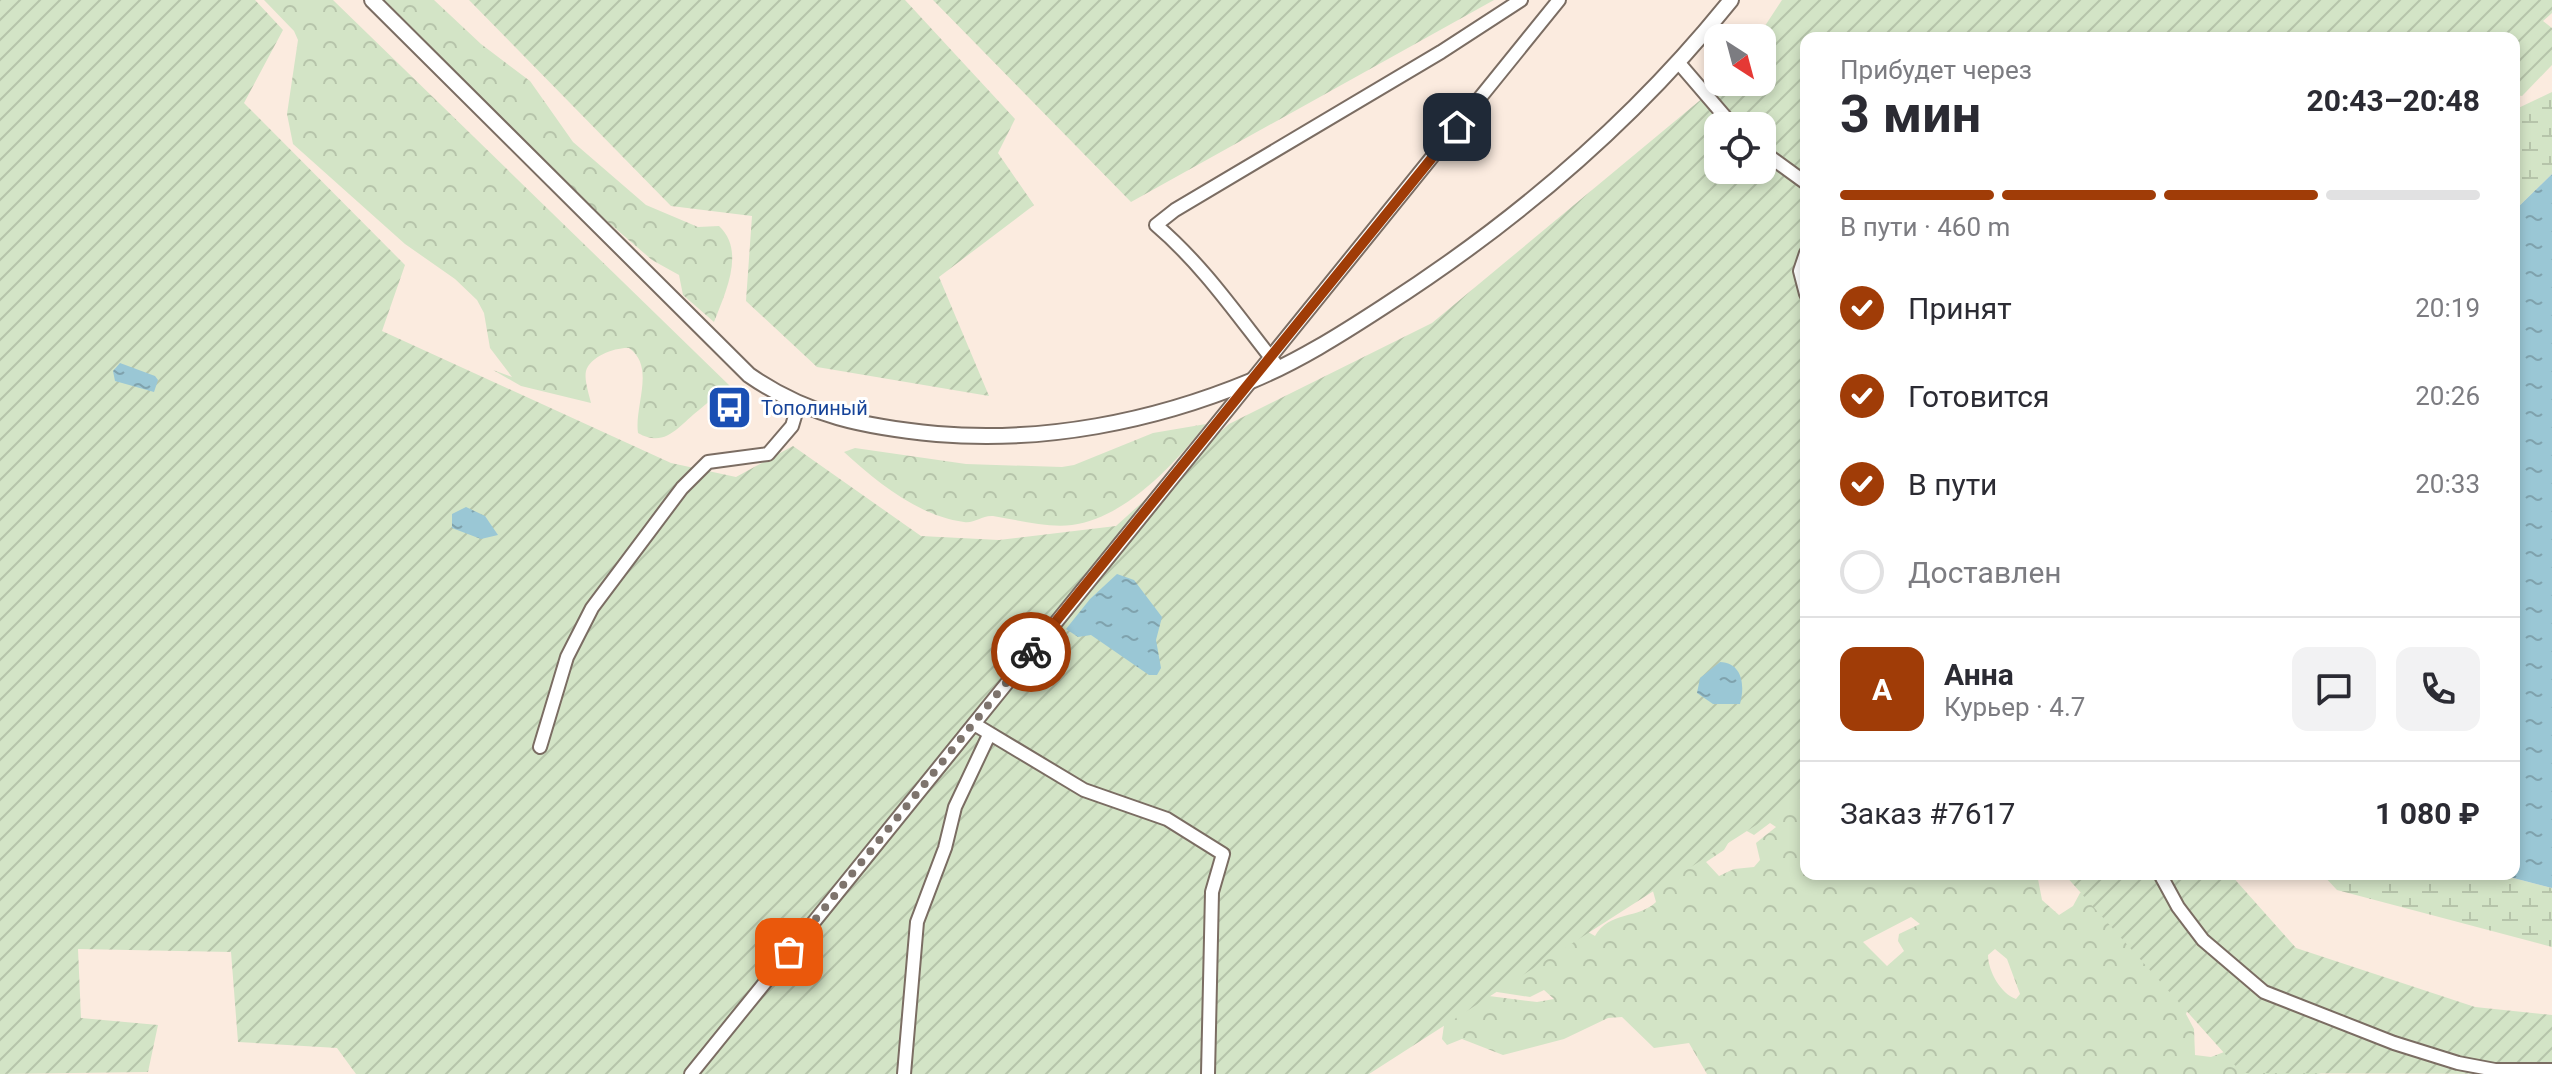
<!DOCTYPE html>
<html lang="ru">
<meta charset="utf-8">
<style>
body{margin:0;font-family:Roboto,sans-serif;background:#f2f2f3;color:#2b2b33;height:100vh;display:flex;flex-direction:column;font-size:30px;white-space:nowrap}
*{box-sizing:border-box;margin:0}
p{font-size:26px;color:#7c7c81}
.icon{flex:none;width:44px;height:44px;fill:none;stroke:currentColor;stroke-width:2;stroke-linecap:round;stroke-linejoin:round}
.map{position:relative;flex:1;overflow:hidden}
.sheet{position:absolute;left:1800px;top:32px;width:720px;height:848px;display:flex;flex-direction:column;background:#fff;border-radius:16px;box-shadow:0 4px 12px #0003}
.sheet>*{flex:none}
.needle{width:52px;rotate:144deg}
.tools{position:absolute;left:1704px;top:24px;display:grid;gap:16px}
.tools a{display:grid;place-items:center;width:72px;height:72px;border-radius:16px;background:#fff;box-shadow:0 4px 12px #0003;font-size:40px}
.pin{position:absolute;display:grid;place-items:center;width:68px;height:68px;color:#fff;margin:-34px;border-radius:16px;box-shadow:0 4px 12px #0006}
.courier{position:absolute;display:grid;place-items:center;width:80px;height:80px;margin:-40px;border:6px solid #a03c07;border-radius:50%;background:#fff;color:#222;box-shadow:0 2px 10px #0007}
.head em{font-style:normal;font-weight:700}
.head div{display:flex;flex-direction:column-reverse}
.head{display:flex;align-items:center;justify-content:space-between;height:136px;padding:0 40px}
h1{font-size:52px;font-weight:700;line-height:60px}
.bar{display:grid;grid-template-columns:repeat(4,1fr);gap:12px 8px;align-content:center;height:96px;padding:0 40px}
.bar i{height:10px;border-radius:6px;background:#e1e1e2}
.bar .on{background:#a03c07}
.bar p{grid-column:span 4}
.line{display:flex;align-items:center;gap:20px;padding:0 40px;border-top:2px solid #e1e1e2}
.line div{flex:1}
.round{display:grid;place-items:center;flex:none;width:84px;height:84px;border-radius:16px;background:#f2f2f3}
ol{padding:0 40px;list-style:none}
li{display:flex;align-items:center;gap:24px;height:88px}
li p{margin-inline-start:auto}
li .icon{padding:8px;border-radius:50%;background:#a03c07;color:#fff;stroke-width:4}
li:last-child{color:#7c7c81}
li i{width:44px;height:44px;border:4px solid #e1e1e2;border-radius:50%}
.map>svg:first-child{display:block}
.forest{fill:url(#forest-crowns);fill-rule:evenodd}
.wetland{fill:url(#wetland-marsh)}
.garden{fill:url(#garden-furrows);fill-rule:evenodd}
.water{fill:url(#water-ripples)}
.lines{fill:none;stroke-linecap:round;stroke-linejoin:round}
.minor-casing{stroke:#7b6d63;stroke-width:16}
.tertiary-casing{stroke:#7b6d63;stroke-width:18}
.minor{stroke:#fff;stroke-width:12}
.tertiary{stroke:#fff;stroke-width:14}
.done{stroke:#7e746d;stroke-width:8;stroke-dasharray:0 14.4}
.route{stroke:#a03c07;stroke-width:10}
.labels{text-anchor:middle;stroke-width:6;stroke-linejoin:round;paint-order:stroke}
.transit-label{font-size:20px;fill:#164399;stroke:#fff;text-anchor:start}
</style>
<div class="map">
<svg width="2552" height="1074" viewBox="0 0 2552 1074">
<defs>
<pattern id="forest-crowns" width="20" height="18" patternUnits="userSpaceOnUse" patternTransform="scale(2)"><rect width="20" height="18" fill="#d3e4c6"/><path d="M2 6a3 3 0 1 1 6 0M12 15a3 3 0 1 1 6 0" fill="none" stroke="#b6c4aa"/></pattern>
<pattern id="wetland-marsh" width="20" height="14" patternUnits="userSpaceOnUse" patternTransform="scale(2)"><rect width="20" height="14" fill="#d3e4c6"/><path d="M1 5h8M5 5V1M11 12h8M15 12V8" fill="none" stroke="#b6c4aa"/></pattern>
<pattern id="garden-furrows" width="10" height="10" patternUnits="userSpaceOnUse" patternTransform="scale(2)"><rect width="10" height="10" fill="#d3e4c6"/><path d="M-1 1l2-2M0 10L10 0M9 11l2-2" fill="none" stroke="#b6c4aa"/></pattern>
<pattern id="water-ripples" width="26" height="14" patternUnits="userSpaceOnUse" patternTransform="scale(2)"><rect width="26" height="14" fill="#9ac7d5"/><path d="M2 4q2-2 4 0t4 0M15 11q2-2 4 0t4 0" fill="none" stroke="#7fa2ad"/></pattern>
</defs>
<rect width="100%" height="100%" fill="#fbebdf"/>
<path class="forest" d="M264 0H333L731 387C720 394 709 401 699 410 679 425 666 449 638 433 634 406 656 367 629 348 616 347 590 356 586 371 584 380 589 394 591 403L521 386 493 370 512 377 490 348 484 313 477 300 455 279 405 244 293 144 287 114 298 40 294 31Z
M383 0H434L481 44 530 81 573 142 646 205 698 227 719 226C746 251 725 293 714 322L683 295 679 275 652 260 594 210Z
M1206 424C1175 464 1125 518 1072 525 1047 528 1018 520 993 516 982 515 974 524 964 522 918 516 877 482 844 452L855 448 966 464 1062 467 1074 465 1153 433Z
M1806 738V874H2037L2042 900 2059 915 2073 906 2080 893 2094 889 2189 1006 2186 1014 2194 1029 2195 1055 2211 1057 2232 1049 2321 1074H1707L1689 1043 1654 1048 1622 1017 1608 1018 1564 1039 1503 1055 1462 1039 1447 1045 1442 1039 1444 1025 1489 996 1537 1002 1554 999 1544 990 1530 997 1497 992V985L1588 932 1595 936C1609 911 1639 919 1656 902L1651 884 1730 840 1724 850 1706 862 1719 876 1734 869 1754 867 1760 860 1756 843 1776 827 1770 823 1754 835 1745 830ZM1911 917 1920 924 1899 934 1898 941 1904 951 1887 966 1863 942ZM1995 949 2007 959 2020 994 2016 999C2001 994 1988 971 1988 955Z"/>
<path class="wetland" d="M2552 92V174L2514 211V110Z
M2322 874H2498L2552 888V947L2337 890Z"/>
<path class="garden" d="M0 0H255L283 30 244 103 405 265 382 331 671 463 736 477 793 446 921 536 999 540 1116 526 1229 424 1432 323 1722 82H1762V38H1757L1782 0H2552V13L2543 21 2552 28V65L2522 96 2514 95V38H1806V787L1792 802 1369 1074H356L337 1048 238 1042 231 952 78 949 81 1018 158 1025 148 1072 0 1074ZM1718 126H1762V170H1718Z
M469 0H905L1015 119 998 153 1034 205 939 277 989 396 817 367 746 301 752 216 671 206Z
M933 0H1494L1131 202Z
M2064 874H2230L2296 948 2475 1007 2552 1015V1074L2242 1073Z"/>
<path class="water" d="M2552 174V888L2498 874H2514V211Z
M120 363 155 376 158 380 154 392 115 381 113 371Z
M466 507 485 516 498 535 481 539 452 528V514Z
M1117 574 1134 580 1162 617 1156 640 1161 668 1157 675H1149L1091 635 1078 637 1066 629 1090 599Z
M1720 662C1743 663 1745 686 1740 704H1713L1697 693 1700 678Z"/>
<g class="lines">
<defs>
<path id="minor" d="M1678 62 1733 126
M1762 151 1806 183
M1806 253 1800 271 1806 294
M1275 363C1237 315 1203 265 1156 225L1175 210 1441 52 1521 0
M974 724 1084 790 1167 819 1223 854 1212 892 1208 1074
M540 747 567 657 592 608 682 488 708 462 768 454 792 426 798 406
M2160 874 2178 907 2203 940 2264 992 2394 1043 2458 1063 2495 1070H2552
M691 1074 1559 0
M904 1074 917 922 945 848 955 807 989 735"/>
<path id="tertiary" d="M372 0 749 375C808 416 865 427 937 434 1043 443 1152 422 1251 381 1297 362 1340 335 1383 307 1514 223 1633 122 1731 0"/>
</defs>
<use href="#minor" class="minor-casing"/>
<use href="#tertiary" class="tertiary-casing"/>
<use href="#minor" class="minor"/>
<use href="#tertiary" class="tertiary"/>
</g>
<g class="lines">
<path class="done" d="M789 952 1031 652"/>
<path class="route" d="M1031 652 1457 127"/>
</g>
<defs>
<symbol id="bus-square" viewBox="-11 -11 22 22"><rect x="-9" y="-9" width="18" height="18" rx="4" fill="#1a4fb4" stroke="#fff"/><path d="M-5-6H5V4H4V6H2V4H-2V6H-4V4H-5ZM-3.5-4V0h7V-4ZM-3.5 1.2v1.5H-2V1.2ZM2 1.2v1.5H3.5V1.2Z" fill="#fff"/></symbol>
</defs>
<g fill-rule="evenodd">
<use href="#bus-square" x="704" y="382" width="51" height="51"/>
</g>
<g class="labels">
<g class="transit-label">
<text x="761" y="415">Тополиный</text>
</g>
</g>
</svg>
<div class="tools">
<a><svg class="needle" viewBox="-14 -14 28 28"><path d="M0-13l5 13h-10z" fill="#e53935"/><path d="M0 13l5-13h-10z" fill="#7c7c81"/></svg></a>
<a><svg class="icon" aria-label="locate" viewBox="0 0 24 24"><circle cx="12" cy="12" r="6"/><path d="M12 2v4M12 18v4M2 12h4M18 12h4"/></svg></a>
</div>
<div class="pin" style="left:789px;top:952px;background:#ea580c"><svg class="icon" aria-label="bag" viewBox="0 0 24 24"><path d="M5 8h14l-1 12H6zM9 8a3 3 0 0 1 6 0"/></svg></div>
<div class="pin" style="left:1457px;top:127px;background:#1f2937"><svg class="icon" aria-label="home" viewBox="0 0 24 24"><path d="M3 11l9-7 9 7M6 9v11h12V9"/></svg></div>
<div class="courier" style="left:1031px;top:652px"><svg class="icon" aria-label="bike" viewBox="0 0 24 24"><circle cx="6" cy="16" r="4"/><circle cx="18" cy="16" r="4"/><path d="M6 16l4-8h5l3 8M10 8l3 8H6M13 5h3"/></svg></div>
<section class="sheet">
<div class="head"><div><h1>3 мин</h1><p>Прибудет через</p></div><em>20:43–20:48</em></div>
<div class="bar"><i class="on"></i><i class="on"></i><i class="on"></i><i></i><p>В пути · 460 m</p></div>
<ol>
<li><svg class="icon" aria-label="check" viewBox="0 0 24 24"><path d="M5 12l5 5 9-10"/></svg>Принят<p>20:19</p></li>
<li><svg class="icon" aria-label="check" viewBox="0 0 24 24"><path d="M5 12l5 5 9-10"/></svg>Готовится<p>20:26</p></li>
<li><svg class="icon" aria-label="check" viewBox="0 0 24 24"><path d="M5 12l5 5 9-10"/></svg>В пути<p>20:33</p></li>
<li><i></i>Доставлен</li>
</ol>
<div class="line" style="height:144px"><b class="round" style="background:#a03c07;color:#fff">А</b><div><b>Анна</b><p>Курьер · 4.7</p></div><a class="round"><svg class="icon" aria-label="chat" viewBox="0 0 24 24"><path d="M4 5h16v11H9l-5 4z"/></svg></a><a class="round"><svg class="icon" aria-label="phone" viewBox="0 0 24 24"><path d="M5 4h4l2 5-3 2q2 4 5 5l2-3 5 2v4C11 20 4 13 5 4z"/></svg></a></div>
<div class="line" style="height:104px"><div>Заказ #7617</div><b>1 080 ₽</b></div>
</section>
</div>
